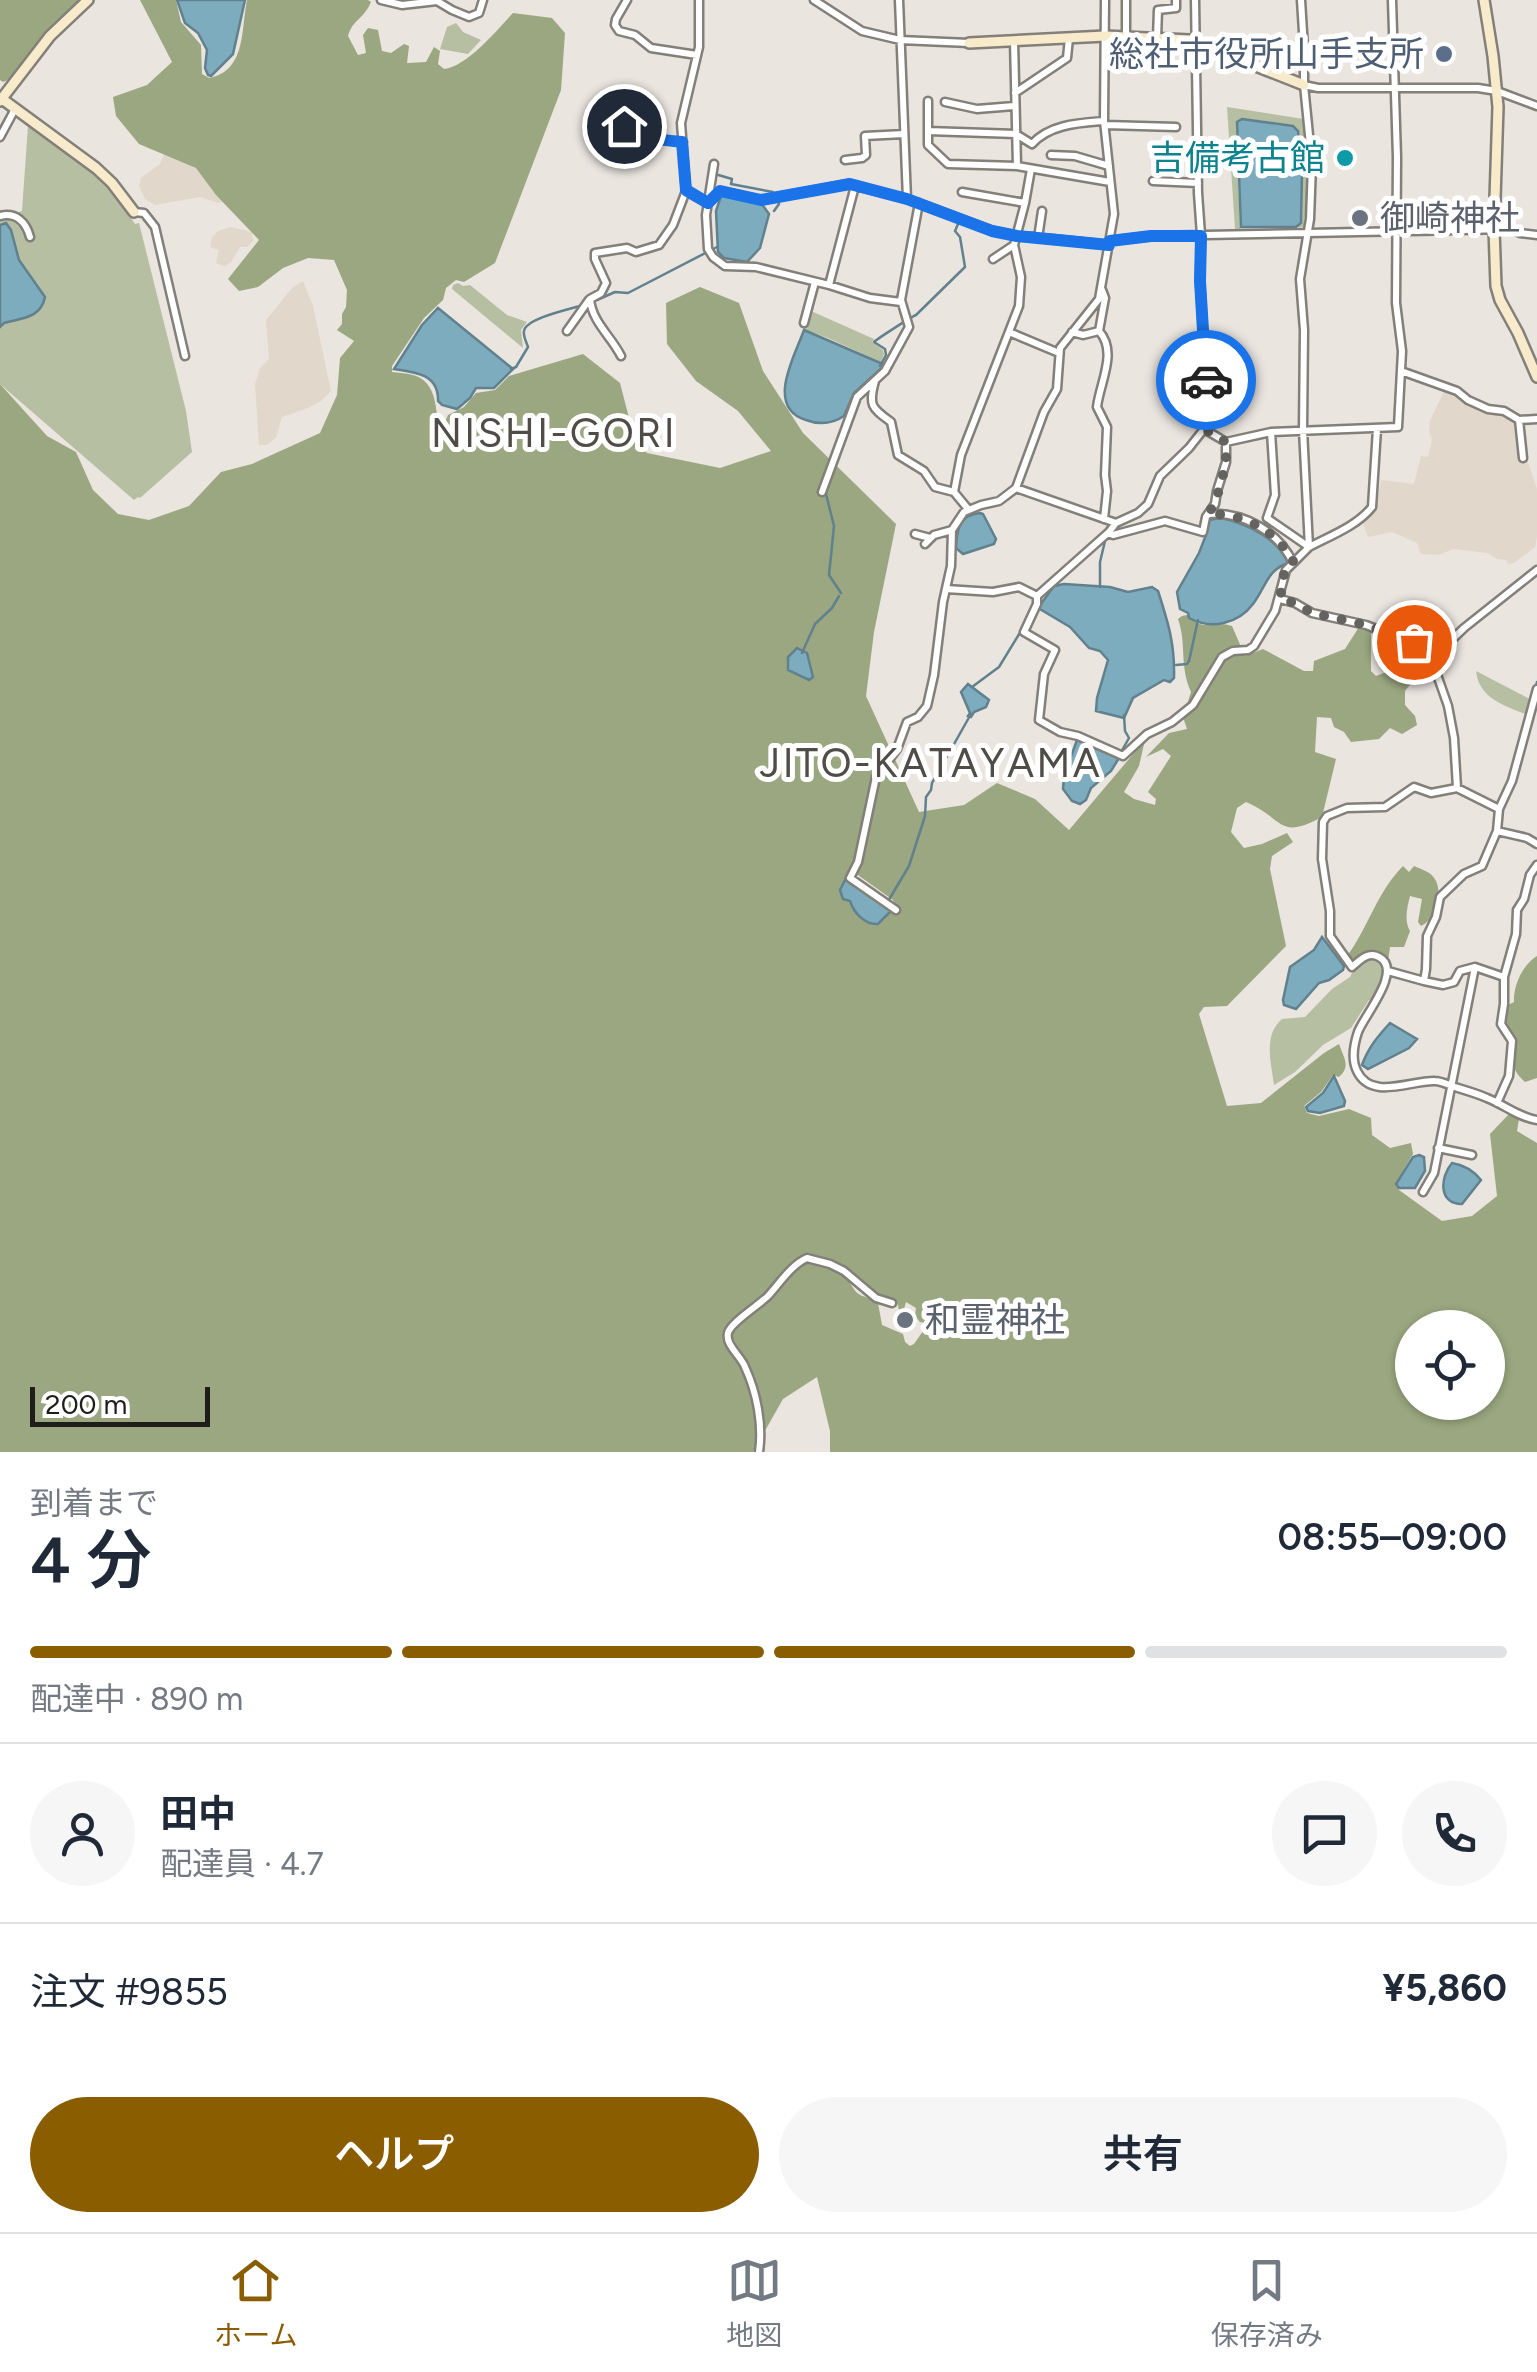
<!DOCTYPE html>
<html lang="ja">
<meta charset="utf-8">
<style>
body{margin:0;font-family:Figtree,"Noto Sans JP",sans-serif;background:#f6f6f7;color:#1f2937;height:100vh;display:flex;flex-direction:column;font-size:38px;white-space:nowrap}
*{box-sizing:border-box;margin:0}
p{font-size:32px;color:#747a83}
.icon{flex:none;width:55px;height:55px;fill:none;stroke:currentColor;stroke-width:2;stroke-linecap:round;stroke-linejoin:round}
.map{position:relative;height:1452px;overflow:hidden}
.panel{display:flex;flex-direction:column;background:#fff;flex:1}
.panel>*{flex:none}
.buttons{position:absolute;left:1395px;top:1310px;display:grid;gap:20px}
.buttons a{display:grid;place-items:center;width:110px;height:110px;border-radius:50%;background:#fff;box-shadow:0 2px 8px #0004;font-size:50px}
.scale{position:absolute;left:30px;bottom:25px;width:180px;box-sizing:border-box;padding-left:10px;border:5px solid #1e1d1a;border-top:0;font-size:28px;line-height:35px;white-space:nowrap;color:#1e1d1a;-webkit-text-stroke:8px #fff;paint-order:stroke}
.pin{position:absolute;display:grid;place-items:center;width:85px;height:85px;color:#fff;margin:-42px;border:5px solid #fff;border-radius:50%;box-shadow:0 2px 10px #0007}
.courier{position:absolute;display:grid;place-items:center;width:100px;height:100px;margin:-50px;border:8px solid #1a73e8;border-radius:50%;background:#fff;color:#222;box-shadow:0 2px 12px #0007}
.head em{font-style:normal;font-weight:600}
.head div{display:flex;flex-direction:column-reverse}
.head{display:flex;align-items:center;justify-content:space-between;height:170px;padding:0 30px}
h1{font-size:65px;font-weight:600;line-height:75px}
.bar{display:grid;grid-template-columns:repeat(4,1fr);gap:15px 10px;align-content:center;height:120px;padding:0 30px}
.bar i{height:12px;border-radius:8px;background:#e0e1e3}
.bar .selected{background:#895d00}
.bar p{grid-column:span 4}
.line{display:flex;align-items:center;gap:25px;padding:0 30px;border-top:2px solid #e0e1e3}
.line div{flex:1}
.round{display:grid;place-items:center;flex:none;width:105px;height:105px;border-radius:52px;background:#f6f6f7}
.primary-button{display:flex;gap:20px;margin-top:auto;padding:20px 30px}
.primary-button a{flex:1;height:115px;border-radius:60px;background:#895d00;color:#fff;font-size:40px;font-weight:600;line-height:115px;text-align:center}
.primary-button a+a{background:#f6f6f7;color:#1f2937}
.dock{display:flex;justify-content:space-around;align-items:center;height:140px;border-top:2px solid #e0e1e3;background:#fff;font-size:28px;color:#747a83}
.dock a{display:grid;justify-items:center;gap:5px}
.dock .selected{color:#895d00}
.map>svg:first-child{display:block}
.built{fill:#e1d8cb}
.green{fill:#b6bfa2}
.forest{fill:#9ba780;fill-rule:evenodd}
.water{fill:#7dacbe;stroke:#60818d;stroke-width:2.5}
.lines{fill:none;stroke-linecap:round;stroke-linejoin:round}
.stream{stroke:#60818d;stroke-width:2.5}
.street-casing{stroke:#837f79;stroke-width:11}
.secondary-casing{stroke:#837f79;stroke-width:14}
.street{stroke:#fff;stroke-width:6}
.secondary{stroke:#f8ebcb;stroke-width:9}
.done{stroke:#65635f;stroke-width:10;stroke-dasharray:0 18}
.route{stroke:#1a73e8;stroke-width:12}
.service-dot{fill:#5c6f8a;stroke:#fff;stroke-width:4}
.culture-dot{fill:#0f9aa8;stroke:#fff;stroke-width:4}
.worship-dot{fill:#6b7280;stroke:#fff;stroke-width:4}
.labels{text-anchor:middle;stroke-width:10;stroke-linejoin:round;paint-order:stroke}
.service-label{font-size:35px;fill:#4e5e75;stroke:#fff;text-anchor:end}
.culture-label{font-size:35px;fill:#0d838f;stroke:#fff;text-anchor:end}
.worship-label{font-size:35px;fill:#5b616d;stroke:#fff;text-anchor:start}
.quarter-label{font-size:40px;letter-spacing:2.5px;fill:#504c47;stroke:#fff}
</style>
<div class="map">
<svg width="1537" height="1452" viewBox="0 0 1537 1452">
<rect width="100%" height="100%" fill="#eae5df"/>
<path class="built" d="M166 149 248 197 218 203 200 197 155 205 145 199 139 186 141 178 160 164Z
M230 227 252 232 253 241 247 247H240L231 262 225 266 221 265 216 263 219 250 210 247 212 237 218 231Z
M303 281 313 306 331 391 321 401 308 408 282 417 276 438 267 445H259L255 384 260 368 269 359 266 320 292 288Z
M1445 389 1477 409 1478 411 1506 416 1518 428 1520 458 1527 459 1537 489V536L1535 547 1514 563 1508 564 1506 560 1497 559 1488 553 1453 549 1439 555 1421 554 1417 543 1392 532 1368 537 1362 521 1372 511H1375L1381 480 1414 484 1421 456 1428 457 1432 440 1429 431 1430 421Z"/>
<path class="green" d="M456 23 463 32 481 40 468 54 440 49 447 27Z
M1227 107 1304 119 1308 170 1304 227H1297L1302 222 1303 172 1299 131 1293 125 1242 118 1236 122 1240 229H1235Z
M28 126 105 177 135 224 139 223 186 411 192 452 140 498 138 497 134 500 0 384V219L22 211Z
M458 283 463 286 470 285 507 315 527 322 521 330 523 348 452 289 453 285Z
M811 311 874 339 872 342 883 350 884 354 881 362 828 338 803 329Z
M1476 671 1530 699 1525 714C1503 705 1479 698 1476 671Z
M1374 959 1379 962 1383 973 1372 1000H1369L1351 1028 1323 1045 1295 1072 1274 1085C1271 1061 1263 1036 1282 1019L1305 1017 1332 989 1350 977 1354 969 1366 961Z"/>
<path class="forest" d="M0 0H79L54 25 8 80 3 82 0 80Z
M140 0H176L181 22 201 45 202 74 209 78C246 71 241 30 247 0H368L371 2C364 19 352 20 348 36L358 55 366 53 363 35 368 28 378 30 382 51 391 53 404 44 409 46 407 63 426 62 434 47 440 51 438 64 444 69C468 66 497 30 513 13L552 18 565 33 561 90 495 263 464 282 456 280 446 288 443 300 424 318 392 366V372C398 373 404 373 409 374 436 379 436 405 438 428L441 431 448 415 464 407 476 393 495 390 509 376 583 354 620 383 635 441 647 453 720 468 771 451 738 411 696 381 667 344 666 303 700 287 739 303 763 371 803 433 896 524 874 632 866 696 919 812 964 805 997 783 1035 799 1069 830 1145 740 1139 766 1124 792 1134 799 1155 805 1156 799 1148 792 1171 756 1163 749 1146 757 1169 733 1187 729 1183 717 1191 692C1179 665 1187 645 1178 619L1182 616 1187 615C1203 633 1214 620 1232 626L1245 656 1263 649 1304 671H1313L1314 661 1345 649 1359 627 1371 630V671L1376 676 1397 668 1413 681 1405 691V705L1415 716 1417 725 1402 734 1390 728 1379 739 1351 742 1344 732 1334 727 1331 718 1317 717 1315 752 1336 759 1322 817C1278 841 1284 818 1246 802L1237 808 1231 832 1244 848 1262 844 1287 833 1293 842 1272 856 1270 869 1286 946 1227 1006 1204 1007 1199 1014 1227 1106 1261 1103 1324 1053 1339 1044C1344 1058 1351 1067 1339 1077L1333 1075 1321 1092 1304 1106 1307 1113 1319 1116 1349 1109 1371 1118 1372 1135 1390 1148 1411 1143 1413 1154 1395 1184 1399 1190 1442 1221 1472 1216 1497 1196 1490 1134 1509 1114 1519 1119 1517 1131 1537 1143V1452H830V1431L817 1377 783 1399 753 1452H0V384L47 436 76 452 93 490 118 514 149 520 189 506 221 472 252 464 320 433 337 395 340 358 354 341 337 330 342 324V314L346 307 347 290 334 260 308 258 283 268 258 287 239 291 228 279 259 240 216 195 196 168 139 144 116 116 113 97 147 85 172 62ZM855 873 893 900 895 905 893 909 851 881ZM845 880 856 885 887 915 884 920 853 909 848 900ZM851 1275 877 1297 897 1302 899 1310 903 1313 906 1302 916 1308 915 1316 920 1322 928 1324 914 1344 910 1346 905 1342 903 1334 882 1325 878 1303C864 1293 858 1301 849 1280ZM1412 1328H1488V1402H1412Z
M1403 866 1409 872 1414 866C1423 870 1432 872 1436 881 1443 897 1435 920 1421 926L1418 922 1422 899 1410 896C1407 908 1404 921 1410 931L1404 947H1390L1388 961C1373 948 1366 953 1352 963L1347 956C1368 928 1377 892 1403 866Z
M1537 956V1078L1525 1082C1504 1063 1520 1060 1514 1040 1512 1033 1507 1029 1503 1024L1506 1006 1514 1002C1513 986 1523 964 1537 956Z"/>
<path class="water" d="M177 0H245L233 54 211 76 208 75 205 68 207 50 198 33 185 23Z
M1242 119 1293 126 1298 131 1302 173 1301 223 1296 227H1241L1237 122Z
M725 195 761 203 769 214 760 248 747 262 724 258 718 252 716 211 721 196Z
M6 223 11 230 19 260 45 297C41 318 22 318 4 323L0 327V225Z
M438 308 513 369 494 388H476L470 398 457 409 442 405 438 401C439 374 415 372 394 369L422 325Z
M804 330 885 365 854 393 844 416C832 424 819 425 806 420 764 407 796 354 804 330Z
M980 513 983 514 996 539 994 544 963 554 956 548C957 529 959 515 980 513Z
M1222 518C1247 524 1278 538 1288 563 1267 570 1266 587 1253 604 1238 624 1211 630 1189 618L1188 613 1180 609 1177 592 1199 553 1206 535 1208 520Z
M1064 584 1110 587 1128 592 1152 587 1158 591C1168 622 1175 644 1174 678L1170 682 1164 680 1133 698 1124 718 1096 711 1097 698 1108 660 1100 651 1089 648 1070 627 1038 608 1054 586Z
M797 648 807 653 813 677 809 680 788 670V657Z
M968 684 989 700 986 707 974 712 971 717 968 716 970 713 961 692Z
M1077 740 1119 758 1111 771 1091 788 1086 800 1080 804 1072 801 1063 789 1064 776Z
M845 880 867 893 891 911 878 924C865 925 854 913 850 901L843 899 840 890Z
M1322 937 1344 966 1343 970 1329 980 1319 983 1296 1009 1284 1005 1283 1000 1290 967 1314 950Z
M1390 1023 1417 1039 1409 1048 1368 1069 1362 1065C1368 1048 1378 1036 1390 1023Z
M1334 1076 1345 1101 1344 1106 1320 1113 1308 1111 1306 1107 1323 1093Z
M1419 1155 1424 1157 1425 1171 1415 1188H1399L1396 1184 1413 1157Z
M1452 1163C1464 1165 1473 1170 1481 1180L1462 1204C1438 1204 1440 1177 1452 1163Z"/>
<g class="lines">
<path class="stream" d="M715 174 732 179 731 184 773 192
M774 211 779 204 778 200
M597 300 615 292 628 293 717 247
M880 366 886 355 885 349 874 342C877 339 911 317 916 315L965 267 960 237 955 231 958 224
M511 369 516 367 528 347C526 341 523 336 524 331 526 318 571 309 583 305
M825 490 834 526 829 575 841 593
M1100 587V562L1105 541
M802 653 815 624 832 608 839 596
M1176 665 1187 664 1189 661 1198 620
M972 687 999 667 1021 631
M1517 753 1537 682
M1120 754 1129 738 1125 731 1124 715
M887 903 909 866 925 816 926 797 931 790 932 783 971 714"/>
<defs>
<path id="street" d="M381 0 402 5 437 1 452 10 469 17 479 13 483 0
M627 0 616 19 615 25 619 31 635 35 651 48 697 55
M814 0 862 31 900 40 969 43
M899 0 907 199
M1195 0 1198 193 1201 235 1200 281 1206 384 1204 429 1189 448 1160 476 1148 504 1138 513 1116 523 1109 532 1037 596V604L1024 632 1055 650 1044 674 1039 720 1060 732 1078 736 1123 756 1147 734 1172 722 1193 705 1222 657 1233 651 1248 650 1254 646 1275 611 1286 570 1309 547 1303 430 1304 330 1300 279 1310 219 1312 165 1304 85V48L1301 0
M1126 37V0
M1157 38 1158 10 1176 8V0
M1014 41 1017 166
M1304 85 1318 88H1478L1497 91 1537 106
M1015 93 1067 58 1069 38
M928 101V145L948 164 1017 166 1110 182
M945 102 977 109 1014 106
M1105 125 1176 127
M624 126C642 138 661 140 683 142
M928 131 1016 134 1032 144C1050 124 1079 123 1104 121
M636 135 642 152
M0 137 15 109
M1051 155 1075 156 1109 166
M845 160 862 158 866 155 865 136 904 134
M714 164 706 215 708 249 713 257 725 266 756 267 829 285
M1153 181 1198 183
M855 186 829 285 870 298 901 302
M686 191 708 203
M708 203 721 191 761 200 849 184 907 199 993 231 1013 235 1109 245
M1025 203 1031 169
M134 212 144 213 155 227 185 356
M0 216C16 212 26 222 30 237
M1038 238 1042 211
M1109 241 1151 236 1511 229 1520 233 1537 235
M993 259 1014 245
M1102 290 1105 298 1099 331C1118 352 1100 382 1097 407L1107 427 1105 475 1107 491 1104 519
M804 323 815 282
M567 331 589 300
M1009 332 1059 353
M1072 332 1083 335 1099 331
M621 356C611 336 592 322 590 299L601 293 606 283 595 259V253L627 248 636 252 659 245 673 225 686 191 681 123 699 47V0
M1401 371 1457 391 1468 400 1488 409 1504 411 1519 420 1537 419
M875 381C868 406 872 408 891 422L898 455 924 471 935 487 954 492 968 509
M1519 420 1523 458
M1204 429 1226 442 1271 432 1398 427 1402 351 1396 303 1397 157 1392 0
M1271 432 1275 495 1267 518 1309 547C1330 536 1357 526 1372 507L1377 429
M1016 488 1116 523
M822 492 857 397 885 371 909 327 901 300 919 203
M954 492 961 455 1019 306 1021 277 1014 245 1025 203 962 192
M1209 514C1244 512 1279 532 1293 563
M1108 533 1113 535 1165 521 1203 532 1206 517 1215 504 1217 491 1226 462V442
M915 534 930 538
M925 544 934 535 952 530
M946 589 993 592 1019 587 1037 596
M1280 599 1295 603 1312 613 1366 625 1438 653
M1537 689 1512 781 1499 809 1497 831 1527 838 1537 844
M1457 788 1454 738 1448 706 1435 669 1438 653 1464 628 1537 570
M1499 809 1457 788 1431 793 1414 787 1385 807 1347 808 1327 816 1323 822 1322 859 1330 911V936L1352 967C1360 960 1368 951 1379 957 1404 970 1363 1017 1358 1032 1354 1044 1351 1059 1357 1071 1371 1101 1411 1080 1435 1081 1442 1081 1451 1086 1458 1088 1468 1091 1478 1094 1487 1098 1505 1105 1518 1117 1537 1120
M1497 831 1482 866 1464 874 1440 897 1436 917 1427 936 1426 969 1424 981 1443 985 1454 982 1460 971 1475 967 1504 977
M896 910 850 878 858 862 876 777 897 749 907 722 918 717 927 706 934 675 943 602 951 566 952 530 964 512 981 505 999 501 1016 488 1044 412 1057 389 1060 348 1099 299 1114 214 1104 121 1105 0
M1388 971 1424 981
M1497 1103 1509 1076 1512 1041 1501 1024 1504 1004V977L1516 934 1517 910 1524 899 1530 875 1537 865
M1438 1148 1472 1155
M1423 1192 1434 1173 1475 967
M759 1452C763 1425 757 1393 745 1367 741 1356 725 1345 728 1333 730 1323 759 1305 768 1296 780 1283 791 1265 807 1258L830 1264 844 1271 876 1298 892 1303"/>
<path id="secondary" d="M1484 0 1493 56 1498 107 1494 229 1496 286 1500 300 1518 333 1537 377
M969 43 1105 36 1190 40 1304 85
M2 99 96 168 112 183 134 212
M0 101 50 36 88 0"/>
</defs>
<use href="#street" class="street-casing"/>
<use href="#secondary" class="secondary-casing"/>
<use href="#street" class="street"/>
<use href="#secondary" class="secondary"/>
</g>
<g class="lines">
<path class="done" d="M1206 380 1204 429 1226 442C1229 458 1218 502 1208 514 1243 513 1278 531 1294 563L1284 574 1280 599 1295 603 1312 613 1366 625 1414 642"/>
<path class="route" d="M624 126C642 138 661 140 682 142L686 190 708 203 720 191 761 200 850 184 907 199 992 231 1017 236 1109 245 1110 241 1151 236H1201L1200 281 1206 380"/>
</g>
<circle class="service-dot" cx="1444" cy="54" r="10"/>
<circle class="culture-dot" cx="1345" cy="158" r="10"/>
<g class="worship-dot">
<circle cx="1360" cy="218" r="10"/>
<circle cx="905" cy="1320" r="10"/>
</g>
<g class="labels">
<g class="service-label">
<text x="1424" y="66">総社市役所山手支所</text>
</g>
<g class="culture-label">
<text x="1325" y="170">吉備考古館</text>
</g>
<g class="worship-label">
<text x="1380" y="230">御崎神社</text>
<text x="925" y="1332">和霊神社</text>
</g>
<g class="quarter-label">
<text x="554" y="447">NISHI-GORI</text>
<text x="931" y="777">JITO-KATAYAMA</text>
</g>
</g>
</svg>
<div class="buttons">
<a><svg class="icon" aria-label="locate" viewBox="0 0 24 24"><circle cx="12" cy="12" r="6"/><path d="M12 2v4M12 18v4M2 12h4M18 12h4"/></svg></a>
</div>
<div class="scale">200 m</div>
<div class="pin" style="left:1414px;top:642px;background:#ea580c"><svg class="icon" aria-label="bag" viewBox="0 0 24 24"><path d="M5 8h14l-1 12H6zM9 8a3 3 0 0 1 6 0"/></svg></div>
<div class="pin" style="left:624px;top:126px;background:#1f2937"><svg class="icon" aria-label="home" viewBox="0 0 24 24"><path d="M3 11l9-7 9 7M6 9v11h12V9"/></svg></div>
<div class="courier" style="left:1206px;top:380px"><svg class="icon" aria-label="car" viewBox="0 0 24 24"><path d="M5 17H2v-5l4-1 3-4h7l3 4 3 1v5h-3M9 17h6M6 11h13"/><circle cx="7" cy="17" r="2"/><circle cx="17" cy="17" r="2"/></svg></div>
</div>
<section class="panel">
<div class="head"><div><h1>4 分</h1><p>到着まで</p></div><em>08:55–09:00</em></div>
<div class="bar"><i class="selected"></i><i class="selected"></i><i class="selected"></i><i></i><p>配達中 · 890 m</p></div>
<div class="line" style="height:180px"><a class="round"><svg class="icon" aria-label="person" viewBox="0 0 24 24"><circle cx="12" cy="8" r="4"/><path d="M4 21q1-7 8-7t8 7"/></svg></a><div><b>田中</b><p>配達員 · 4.7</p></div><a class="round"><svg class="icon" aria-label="chat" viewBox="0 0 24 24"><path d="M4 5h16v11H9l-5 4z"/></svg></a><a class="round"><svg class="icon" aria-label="phone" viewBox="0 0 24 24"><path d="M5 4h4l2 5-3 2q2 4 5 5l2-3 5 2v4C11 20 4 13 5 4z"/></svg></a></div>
<div class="line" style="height:130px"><div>注文 #9855</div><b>¥5,860</b></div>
<div class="primary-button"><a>ヘルプ</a><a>共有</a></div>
</section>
<nav class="dock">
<a class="selected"><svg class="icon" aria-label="home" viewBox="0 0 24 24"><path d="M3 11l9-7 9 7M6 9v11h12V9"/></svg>ホーム</a>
<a><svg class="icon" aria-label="map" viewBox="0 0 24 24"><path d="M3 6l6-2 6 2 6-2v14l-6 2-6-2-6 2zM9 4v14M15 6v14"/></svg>地図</a>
<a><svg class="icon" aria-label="saved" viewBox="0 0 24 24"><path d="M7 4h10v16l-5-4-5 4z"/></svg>保存済み</a>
</nav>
